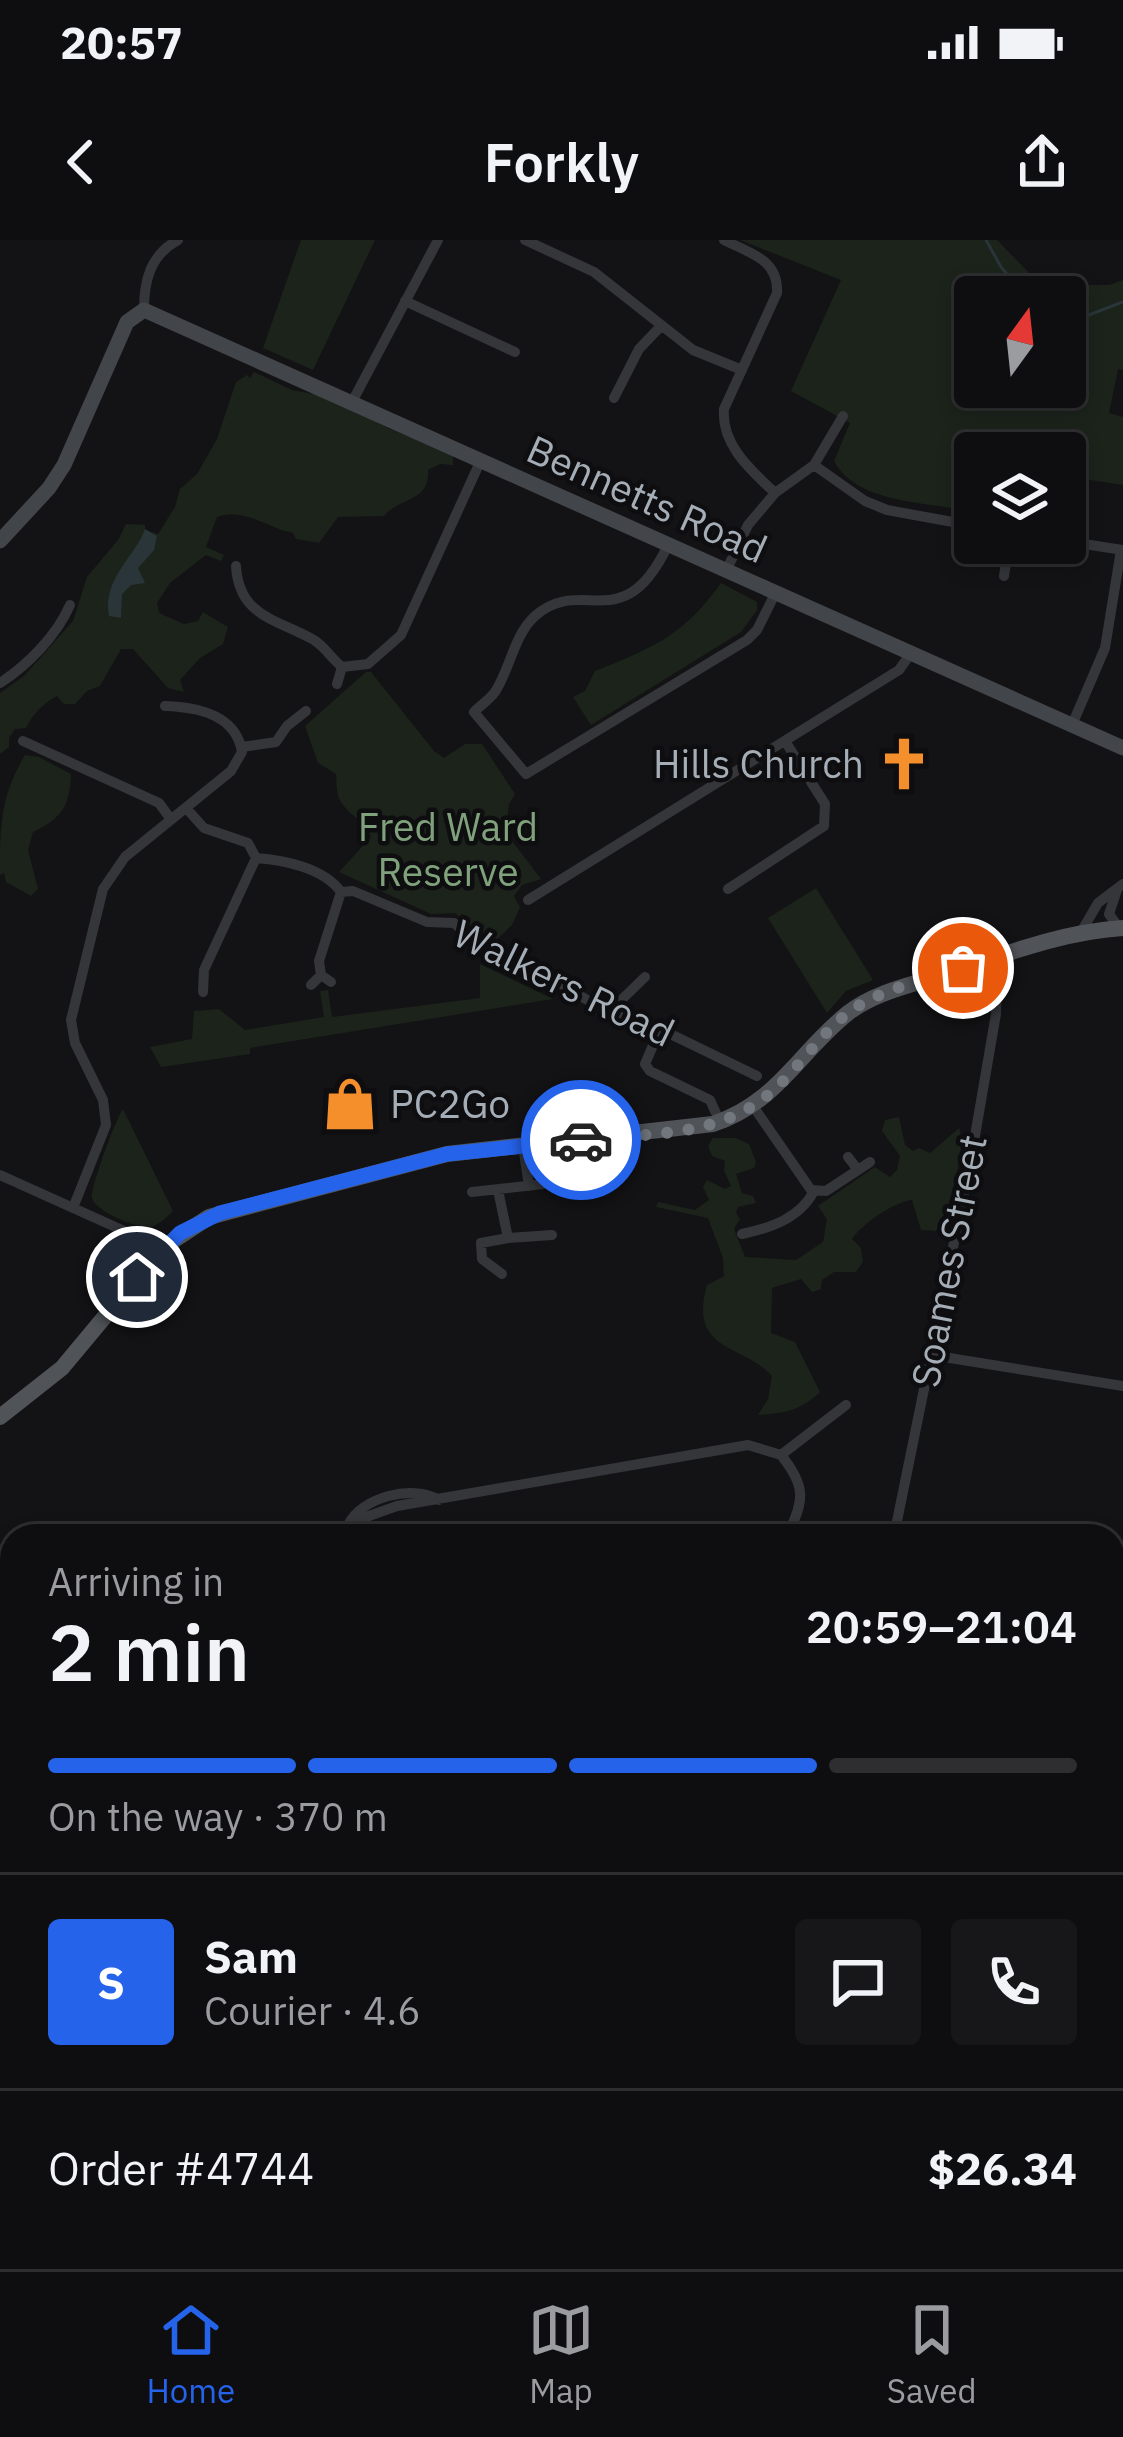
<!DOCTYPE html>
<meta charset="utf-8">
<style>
body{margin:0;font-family:"IBM Plex Sans",sans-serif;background:#171719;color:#f1f3f6;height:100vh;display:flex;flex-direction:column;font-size:45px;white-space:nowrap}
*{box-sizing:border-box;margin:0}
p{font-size:39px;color:#9b9c9f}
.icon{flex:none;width:66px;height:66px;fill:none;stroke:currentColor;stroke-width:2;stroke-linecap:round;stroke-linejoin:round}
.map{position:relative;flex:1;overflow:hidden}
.sheet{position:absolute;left:0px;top:1284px;width:1125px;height:747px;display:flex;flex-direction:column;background:#0e0e10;border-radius:36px 36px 0 0;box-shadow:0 6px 18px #0003,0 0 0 3px #2e2e30}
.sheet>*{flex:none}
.needle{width:78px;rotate:15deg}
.controls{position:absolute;left:954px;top:36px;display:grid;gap:24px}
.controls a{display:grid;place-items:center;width:132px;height:132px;border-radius:12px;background:#0e0e10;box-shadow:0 6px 18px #0003,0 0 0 3px #2e2e30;font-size:60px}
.pin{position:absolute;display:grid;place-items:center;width:102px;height:102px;color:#fff;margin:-51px;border:6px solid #fff;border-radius:50%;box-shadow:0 3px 12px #0007}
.courier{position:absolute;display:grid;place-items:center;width:120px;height:120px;margin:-60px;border:9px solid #2563eb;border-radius:50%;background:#fff;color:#222;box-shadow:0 3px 15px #0007}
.summary em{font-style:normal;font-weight:600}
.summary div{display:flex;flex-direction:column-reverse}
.summary{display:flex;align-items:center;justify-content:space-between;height:204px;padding:0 48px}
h1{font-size:78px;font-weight:600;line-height:90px}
.bar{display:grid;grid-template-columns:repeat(4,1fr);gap:18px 12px;align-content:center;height:144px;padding:0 48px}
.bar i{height:15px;border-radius:9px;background:#2e2e30}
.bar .active{background:#2563eb}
.bar p{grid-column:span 4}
.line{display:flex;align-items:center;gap:30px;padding:0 48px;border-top:3px solid #2e2e30}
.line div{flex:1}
.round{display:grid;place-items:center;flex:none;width:126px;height:126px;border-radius:12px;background:#171719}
.status{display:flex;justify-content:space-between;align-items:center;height:84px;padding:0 60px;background:#0e0e10;direction:ltr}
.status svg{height:33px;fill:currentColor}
header{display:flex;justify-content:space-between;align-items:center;height:156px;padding:0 48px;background:#0e0e10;font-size:54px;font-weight:600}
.menu{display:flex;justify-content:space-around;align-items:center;height:168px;border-top:3px solid #2e2e30;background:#0e0e10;font-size:33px;color:#9b9c9f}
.menu a{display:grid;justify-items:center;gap:6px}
.menu .active{color:#2563eb}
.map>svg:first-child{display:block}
.green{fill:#1b231b;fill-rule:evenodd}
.water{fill:#293539}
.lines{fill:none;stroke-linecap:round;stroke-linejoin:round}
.stream{stroke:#293539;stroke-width:3}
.street{stroke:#34363a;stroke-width:10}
.secondary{stroke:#42454a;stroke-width:15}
.primary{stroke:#505459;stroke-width:16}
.highway{stroke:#60656b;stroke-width:18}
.done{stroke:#72777e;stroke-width:12;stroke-dasharray:0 21.6}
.route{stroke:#2563eb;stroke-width:15}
.labels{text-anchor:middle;stroke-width:9;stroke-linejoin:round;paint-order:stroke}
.street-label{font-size:39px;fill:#a5adb6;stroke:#0e0e10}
.poi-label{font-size:39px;fill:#a5adb6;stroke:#0e0e10;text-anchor:end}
.park-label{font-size:39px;fill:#7fa17b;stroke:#0e0e10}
</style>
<div class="status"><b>20:57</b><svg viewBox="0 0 49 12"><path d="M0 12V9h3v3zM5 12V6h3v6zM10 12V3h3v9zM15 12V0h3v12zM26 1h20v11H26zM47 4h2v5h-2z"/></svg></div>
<header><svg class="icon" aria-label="back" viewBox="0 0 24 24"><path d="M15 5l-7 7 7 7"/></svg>Forkly<svg class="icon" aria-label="share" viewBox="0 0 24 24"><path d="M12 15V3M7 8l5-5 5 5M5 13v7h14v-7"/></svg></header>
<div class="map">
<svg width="1123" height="2029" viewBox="0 0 1123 2029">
<rect width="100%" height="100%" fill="#131315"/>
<path class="green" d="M301 0H375L313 130 263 108Z
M740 0H997L1041 45H1109L1123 40V130L1118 129 1109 173 1123 177V245L1065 236V213H975V226L965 225 958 269C919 262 855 261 834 221L850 183 791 151 841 40ZM975 57H1065V147H975Z
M254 132 292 150 329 157 390 189 453 214V225L440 224 428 230C430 263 399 257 384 276L338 277 319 303 296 299 293 293C266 287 245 268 217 277L206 307 224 315 221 321 206 315 170 343 157 363 159 373 184 384 198 381 203 372 228 387 223 404 200 418 180 440 184 452 168 448 133 409H121L100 446 87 451 75 464H64L57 456C41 465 34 473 26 488L15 489 9 498V507L0 514V453L24 436 73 381 87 337 118 300 126 284 145 285V290L158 294 175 267 180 249 197 234 217 199 236 142 247 135 250 138Z
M721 343 757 362V370L741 392 591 485 573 457 585 451 595 431C653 408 684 395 721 343Z
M366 432H371L434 511 444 518 465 504H482L515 554 509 564 506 593 541 639 522 645 514 656 520 667 512 685 494 702 486 700 455 673 431 674 339 632 371 597C366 579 343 574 338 555 336 548 337 541 336 534L318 523 305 486Z
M25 515 39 517 71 534C70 565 62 579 33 592L28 610 38 649 31 656 6 642 4 633 0 635C0 587 0 557 25 515Z
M816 648 873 740 846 751 827 773 768 678Z
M480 724 553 759 250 808V814L161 827 150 807 192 799 194 771 219 769 245 790 324 777 320 751 328 750 332 777 480 758Z
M123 869 173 971C167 977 159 985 150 987 137 989 95 971 92 958 90 948 117 876 123 869Z
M899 877 905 905 913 911 919 908 930 913 959 888C967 909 949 972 936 991L921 990 912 960C894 962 863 983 852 999L861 1008 863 1022 856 1032H834L822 1040 821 1049 812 1052 801 1039 772 1048 771 1093 795 1102 820 1152C801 1171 784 1173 758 1175L768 1159 772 1136C742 1103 688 1113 707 1045L724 1036 723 1018 708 978 656 967 658 962 695 970 709 960 703 947 707 940 725 949 731 946 724 931 725 921 712 916 708 906 713 898H736L749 904 756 922 754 928 736 934 742 953 753 956 756 963 738 967 736 973 740 979 734 989 745 1017 796 1020 823 1002 827 979 818 966 875 927 890 937 897 930 900 916 882 891 885 880Z
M0 1548 12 1569V1716L0 1726Z"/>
<path class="water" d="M145 289 157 296 154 310 138 328 145 343 131 345 122 354 121 378 109 376C102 339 135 317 145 289Z"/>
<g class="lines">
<path class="stream" d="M986 0 1001 27 1026 57
M1065 79 1073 81 1123 62
M1113 1669 1123 1667"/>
<path class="street" d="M525 0 594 32 693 110 742 130
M724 0C749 13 779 19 777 53L724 169C721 205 751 230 775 253
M405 61 515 112
M144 70C144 41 150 15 178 0
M614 158 639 109 661 86
M352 162 438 0
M814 225 865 261 887 270 975 286
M1065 301 1123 310
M668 305C623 400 582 334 535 376 514 395 510 429 495 452 489 460 481 465 474 472L526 534 747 400 757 390 775 354
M236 326C239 377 277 379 314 400 325 407 332 419 342 427L368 424 401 395 481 220
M726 331 748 285 775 253 814 225 843 176
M1004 336 1009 303
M0 443C28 425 57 395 70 365
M337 444 342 427
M1072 485 1105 408 1121 310
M23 501 159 563 170 578
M242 507 276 502 287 486 306 471
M186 568 204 588 248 603 256 618C284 620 324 628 341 652L353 651 427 682 454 683 486 711 540 732 589 761 660 789 757 836
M728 649 824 586 825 564 785 501
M1117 650 1109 674 1119 688
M528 660 899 430 911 413
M1081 692 1098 663 1123 644
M321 735 319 721 341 652
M311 745 321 735 331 742
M203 752 204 730 256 618
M612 769 645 737
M660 789 645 824 650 831 710 860 720 882
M753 866 811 950 826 951 858 930
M523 906 529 946
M848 917 858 930 870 922
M0 935 162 1008
M498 950 508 998 552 995
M472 952 543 944
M73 968 106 885 103 860 75 803 71 780 103 649 125 617 231 531 242 512C236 474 197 467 165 466
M742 994C771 988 800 978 814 951
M502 1034 482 1019 481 1003 508 998
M931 1115 1123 1146
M781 1215C806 1246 805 1260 787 1296
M348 1285C361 1257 413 1244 439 1260
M336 1296 369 1276 397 1266 748 1205 781 1215 846 1165
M894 1296 971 919 996 774 997 746
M0 1473 12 1474
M0 1782 12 1775
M194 2019 198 2029
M741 2019 750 2021
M1027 2019 1049 2027 1064 2021
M0 2027 12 2001
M725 2029 726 2019
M1006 2029 1011 2019"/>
<path class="secondary" d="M0 301 49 248 64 225 127 82 144 70 1123 508
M0 1357 12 1367
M1113 1784 1123 1787
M441 2029 445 2019"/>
<path class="primary" d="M0 1177 62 1128 162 1008 209 977 447 914 713 884C778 862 798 813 848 773 875 752 911 745 943 735 1003 715 1060 692 1123 688"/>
<path class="highway" d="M1113 1501 1123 1479
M1113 1537 1123 1515
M1113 1935 1123 2024
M1108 2019 1109 2029"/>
</g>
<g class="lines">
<path class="done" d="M581 900C635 894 696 897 744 871 786 849 809 806 844 776 877 749 923 741 963 728"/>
<path class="route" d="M137 1037 180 993 220 973 447 914 581 900"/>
</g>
<defs>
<symbol id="church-bare" viewBox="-9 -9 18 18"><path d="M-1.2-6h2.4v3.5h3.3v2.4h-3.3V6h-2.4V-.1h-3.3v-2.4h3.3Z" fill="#f48f2c" stroke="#0e0e10" stroke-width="2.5" paint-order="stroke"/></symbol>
<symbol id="shop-bare" viewBox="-9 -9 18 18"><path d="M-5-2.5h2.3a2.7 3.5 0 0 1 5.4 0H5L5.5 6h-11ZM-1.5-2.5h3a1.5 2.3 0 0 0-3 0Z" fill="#f48f2c" stroke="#0e0e10" stroke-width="2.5" paint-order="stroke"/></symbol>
</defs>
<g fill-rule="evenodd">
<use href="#church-bare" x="866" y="486" width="76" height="76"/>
<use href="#shop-bare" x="312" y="826" width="76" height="76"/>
</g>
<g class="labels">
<g class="street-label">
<text transform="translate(647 259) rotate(24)" y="14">Bennetts Road</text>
<text transform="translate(564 743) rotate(26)" y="14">Walkers Road</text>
<text transform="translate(949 1021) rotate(-79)" y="14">Soames Street</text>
</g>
<g class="poi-label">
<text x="864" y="538">Hills Church</text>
<text x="390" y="878" text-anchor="start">PC2Go</text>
</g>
<g class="park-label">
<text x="448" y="601">Fred Ward<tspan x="448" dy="45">Reserve</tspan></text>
</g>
</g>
</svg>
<div class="controls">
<a><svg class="needle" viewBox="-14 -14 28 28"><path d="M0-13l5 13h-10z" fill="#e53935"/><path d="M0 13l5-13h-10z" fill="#9b9c9f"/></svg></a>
<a><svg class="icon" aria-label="layers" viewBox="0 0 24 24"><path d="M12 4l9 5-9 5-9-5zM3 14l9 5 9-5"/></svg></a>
</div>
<div class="pin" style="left:963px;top:728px;background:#ea580c"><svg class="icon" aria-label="bag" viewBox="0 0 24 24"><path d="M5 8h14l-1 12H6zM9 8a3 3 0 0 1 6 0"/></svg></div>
<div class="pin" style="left:137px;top:1037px;background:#1f2937"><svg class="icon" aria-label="home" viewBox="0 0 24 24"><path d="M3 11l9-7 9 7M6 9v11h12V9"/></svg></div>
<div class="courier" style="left:581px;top:900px"><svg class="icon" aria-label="car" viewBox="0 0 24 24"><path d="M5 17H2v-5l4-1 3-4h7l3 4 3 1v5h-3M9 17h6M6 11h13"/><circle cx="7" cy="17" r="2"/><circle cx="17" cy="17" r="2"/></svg></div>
<section class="sheet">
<div class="summary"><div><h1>2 min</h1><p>Arriving in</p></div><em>20:59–21:04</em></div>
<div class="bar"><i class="active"></i><i class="active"></i><i class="active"></i><i></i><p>On the way · 370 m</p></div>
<div class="line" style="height:216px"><b class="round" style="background:#2563eb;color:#fff">S</b><div><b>Sam</b><p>Courier · 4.6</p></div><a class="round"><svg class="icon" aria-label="chat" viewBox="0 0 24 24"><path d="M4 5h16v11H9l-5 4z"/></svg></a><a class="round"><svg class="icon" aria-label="phone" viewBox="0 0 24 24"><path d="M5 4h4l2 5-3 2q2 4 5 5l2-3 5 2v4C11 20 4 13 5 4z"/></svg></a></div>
<div class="line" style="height:156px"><div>Order #4744</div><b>$26.34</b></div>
</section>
</div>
<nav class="menu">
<a class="active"><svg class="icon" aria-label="home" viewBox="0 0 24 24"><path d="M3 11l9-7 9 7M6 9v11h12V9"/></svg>Home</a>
<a><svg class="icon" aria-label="map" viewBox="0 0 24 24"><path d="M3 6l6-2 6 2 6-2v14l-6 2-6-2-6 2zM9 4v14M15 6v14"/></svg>Map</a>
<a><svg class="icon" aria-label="saved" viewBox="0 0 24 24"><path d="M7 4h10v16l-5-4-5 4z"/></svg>Saved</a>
</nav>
